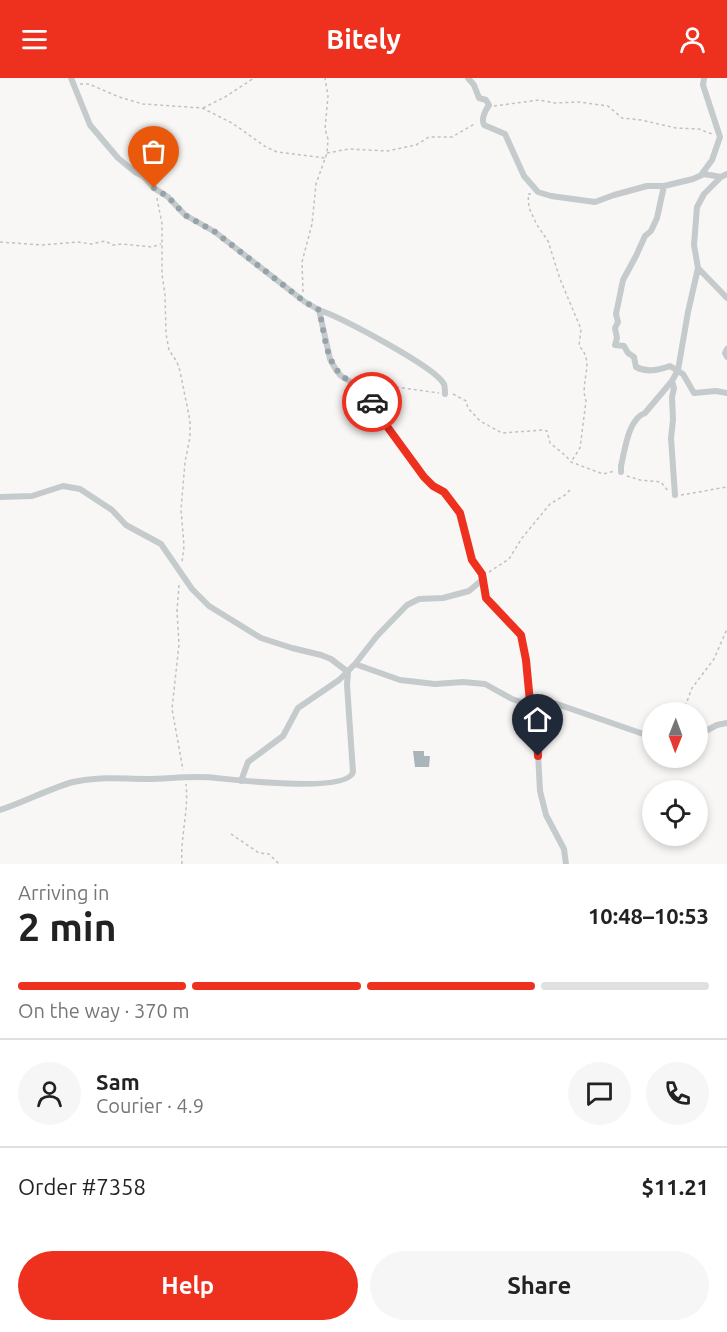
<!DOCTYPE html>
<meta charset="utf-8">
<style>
body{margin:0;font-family:Ubuntu,sans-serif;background:#f6f6f6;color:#222;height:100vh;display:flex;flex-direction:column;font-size:22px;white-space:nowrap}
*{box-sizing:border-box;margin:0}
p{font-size:20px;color:#767676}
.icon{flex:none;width:33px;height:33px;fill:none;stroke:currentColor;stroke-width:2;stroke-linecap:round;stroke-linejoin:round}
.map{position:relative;height:786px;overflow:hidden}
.sheet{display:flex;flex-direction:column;background:#fff;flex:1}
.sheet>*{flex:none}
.needle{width:39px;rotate:181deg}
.controls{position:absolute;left:642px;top:624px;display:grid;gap:12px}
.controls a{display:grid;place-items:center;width:66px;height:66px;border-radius:50%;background:#fff;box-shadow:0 3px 9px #0003;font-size:30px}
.pin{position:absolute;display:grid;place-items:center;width:51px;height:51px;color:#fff;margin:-62px -26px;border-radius:50% 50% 50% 0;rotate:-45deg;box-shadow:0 0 6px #0007}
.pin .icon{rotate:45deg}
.courier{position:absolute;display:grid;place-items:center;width:60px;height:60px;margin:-30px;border:4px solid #ee301f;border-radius:50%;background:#fff;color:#222;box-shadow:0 2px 8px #0007}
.headline em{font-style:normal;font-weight:700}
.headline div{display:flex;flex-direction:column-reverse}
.headline{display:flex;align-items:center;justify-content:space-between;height:102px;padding:0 18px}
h1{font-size:39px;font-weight:700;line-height:45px}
.bar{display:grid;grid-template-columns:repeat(4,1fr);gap:9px 6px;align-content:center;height:72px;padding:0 18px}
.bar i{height:8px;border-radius:4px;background:#e0e0e0}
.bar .on{background:#ee301f}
.bar p{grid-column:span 4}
.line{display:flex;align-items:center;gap:15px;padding:0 18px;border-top:2px solid #e0e0e0}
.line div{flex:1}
.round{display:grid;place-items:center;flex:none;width:63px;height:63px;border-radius:32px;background:#f6f6f6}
.action{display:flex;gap:12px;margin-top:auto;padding:12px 18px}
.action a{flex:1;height:69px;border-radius:36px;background:#ee301f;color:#fff;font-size:24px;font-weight:700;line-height:69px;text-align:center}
.action a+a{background:#f6f6f6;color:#222}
header{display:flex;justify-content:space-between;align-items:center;height:78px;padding:0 18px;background:#ee301f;color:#fff;font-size:27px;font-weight:700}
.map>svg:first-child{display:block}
.building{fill:#a9b5b9}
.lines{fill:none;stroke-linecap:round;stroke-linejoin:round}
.path{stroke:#bec2c3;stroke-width:1.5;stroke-dasharray:3 3;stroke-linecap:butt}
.street{stroke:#c5cacd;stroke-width:6}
.done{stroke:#96a4aa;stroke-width:6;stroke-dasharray:0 10.8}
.route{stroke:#ee301f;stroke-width:8}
</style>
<header><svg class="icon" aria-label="menu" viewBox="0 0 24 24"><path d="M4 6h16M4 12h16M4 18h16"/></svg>Bitely<svg class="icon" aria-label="person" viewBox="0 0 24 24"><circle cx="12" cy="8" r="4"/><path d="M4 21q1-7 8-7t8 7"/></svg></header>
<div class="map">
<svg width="727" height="786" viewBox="0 0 727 786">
<rect width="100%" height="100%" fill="#f8f7f5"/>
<path class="building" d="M413 673H424V678H430L429 689H415Z"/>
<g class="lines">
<path class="path" d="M80 6H89L119 19 143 26 202 30 232 45 266 69 277 74 325 80
M494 28 539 22 555 25 579 24 608 28 622 40 641 42 676 50 699 51 712 56
M203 30 225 19 254 0
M327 75 349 71 387 73 416 67 429 59H452L476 45
M531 116H528L529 130 537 147 548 163 560 201 581 251 579 268C596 284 579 304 586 323L580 370 571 384
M157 120 162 146V196L165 217 166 256 169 272 177 284 180 293 190 343V359L185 384 181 432 184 468 182 484
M0 164 42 167 78 164 91 166 105 163 113 167 122 166 152 169 161 166
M303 214 302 184 312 146 316 106 327 75 328 61 325 51 328 18 325 0
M372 308H389L439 315
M453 316 466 323 468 330 480 343 502 355 543 352 547 353 550 365 566 378 571 384 603 396 615 393
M627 398 640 402 661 404 668 413
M681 417 727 409
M489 494 509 481 522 460 550 426 565 417 572 410
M179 507 177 533 179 566 172 631 183 692
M683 634 692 610 714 581 727 551
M231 756 259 775 269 776 279 786
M182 786C180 759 189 733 186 706"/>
<path class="street" d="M71 0 90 47 118 80 135 94 143 98 154 110 168 119 185 137 215 154 305 224 319 232 330 281 336 292 341 298 366 313 386 347 424 399 433 408 444 414 460 435 472 482 482 496 486 520 521 557 526 582 530 624 537 656 540 713 546 737 564 771 566 786
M468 0 474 7 479 20 486 22 489 27C485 33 481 41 484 47L505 56 524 98 538 114 551 118 595 124 614 117 647 108H664L693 101 704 96 721 99 727 96
M701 97 712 82 720 59 703 7 704 0
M664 108 657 140 651 153 645 158 636 178 623 202 616 236 618 244 615 250 617 260 615 267 624 268 628 275 634 279 636 289C647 295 659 292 670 288L683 296 694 315 716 313 727 315
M698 190 727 220
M319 232C340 239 434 288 444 306 445 309 445 313 445 316
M727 271 725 275 727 279
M672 303 674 310 672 319 673 342 671 360 675 417
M621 394V388C625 372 628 341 645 335L672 303 678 292 688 234 698 190 694 167 697 129 704 116 721 99
M0 419 32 418 63 408 80 411 112 432 126 447 161 466 192 511 209 528 261 560 292 570 321 577 331 581 348 594 347 607 353 694C347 715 237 702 216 700 193 697 169 701 146 701 121 701 98 698 73 704 48 711 25 724 0 732
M355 586 377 558 407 527 419 521 443 520 469 513 482 502
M698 657 717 647 727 645
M241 703 248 684 283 658 298 630 339 602 355 586 400 602 435 606 463 604 485 606 512 621 530 627 538 623 557 626 652 659"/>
</g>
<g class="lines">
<path class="done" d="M154 110 168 119 185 137 215 154 305 224 319 232C324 251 325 277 337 292 348 307 362 305 372 324"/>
<path class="route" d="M372 324 386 347 424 399 433 408 444 414 460 435 472 482 482 496 486 520 521 557 526 582 530 624 537 656 538 678"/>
</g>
</svg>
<div class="controls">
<a><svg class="needle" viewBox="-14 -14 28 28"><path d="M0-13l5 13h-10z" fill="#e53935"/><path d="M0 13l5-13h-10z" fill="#767676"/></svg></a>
<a><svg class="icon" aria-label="locate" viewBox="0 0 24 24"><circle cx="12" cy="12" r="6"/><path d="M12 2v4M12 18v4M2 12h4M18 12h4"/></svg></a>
</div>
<div class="pin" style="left:154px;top:110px;background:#ea580c"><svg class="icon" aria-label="bag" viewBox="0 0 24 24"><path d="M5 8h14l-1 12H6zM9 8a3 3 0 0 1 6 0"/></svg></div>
<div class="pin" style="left:538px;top:678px;background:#1f2937"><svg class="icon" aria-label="home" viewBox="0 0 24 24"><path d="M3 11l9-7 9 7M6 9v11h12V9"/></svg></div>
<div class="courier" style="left:372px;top:324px"><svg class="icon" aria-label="car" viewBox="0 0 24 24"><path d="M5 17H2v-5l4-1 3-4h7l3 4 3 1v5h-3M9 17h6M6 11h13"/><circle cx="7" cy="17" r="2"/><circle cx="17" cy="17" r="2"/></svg></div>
</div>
<section class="sheet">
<div class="headline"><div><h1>2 min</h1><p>Arriving in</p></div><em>10:48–10:53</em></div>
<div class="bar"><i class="on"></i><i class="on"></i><i class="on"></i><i></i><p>On the way · 370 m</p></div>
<div class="line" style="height:108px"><a class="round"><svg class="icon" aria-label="person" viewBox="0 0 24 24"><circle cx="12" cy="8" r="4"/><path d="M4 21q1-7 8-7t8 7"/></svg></a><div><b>Sam</b><p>Courier · 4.9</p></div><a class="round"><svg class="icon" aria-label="chat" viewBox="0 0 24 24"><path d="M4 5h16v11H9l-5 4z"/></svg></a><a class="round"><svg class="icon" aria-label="phone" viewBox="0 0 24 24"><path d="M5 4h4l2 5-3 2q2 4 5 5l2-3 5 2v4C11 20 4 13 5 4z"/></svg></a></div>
<div class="line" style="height:78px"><div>Order #7358</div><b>$11.21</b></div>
<div class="action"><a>Help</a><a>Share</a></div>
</section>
